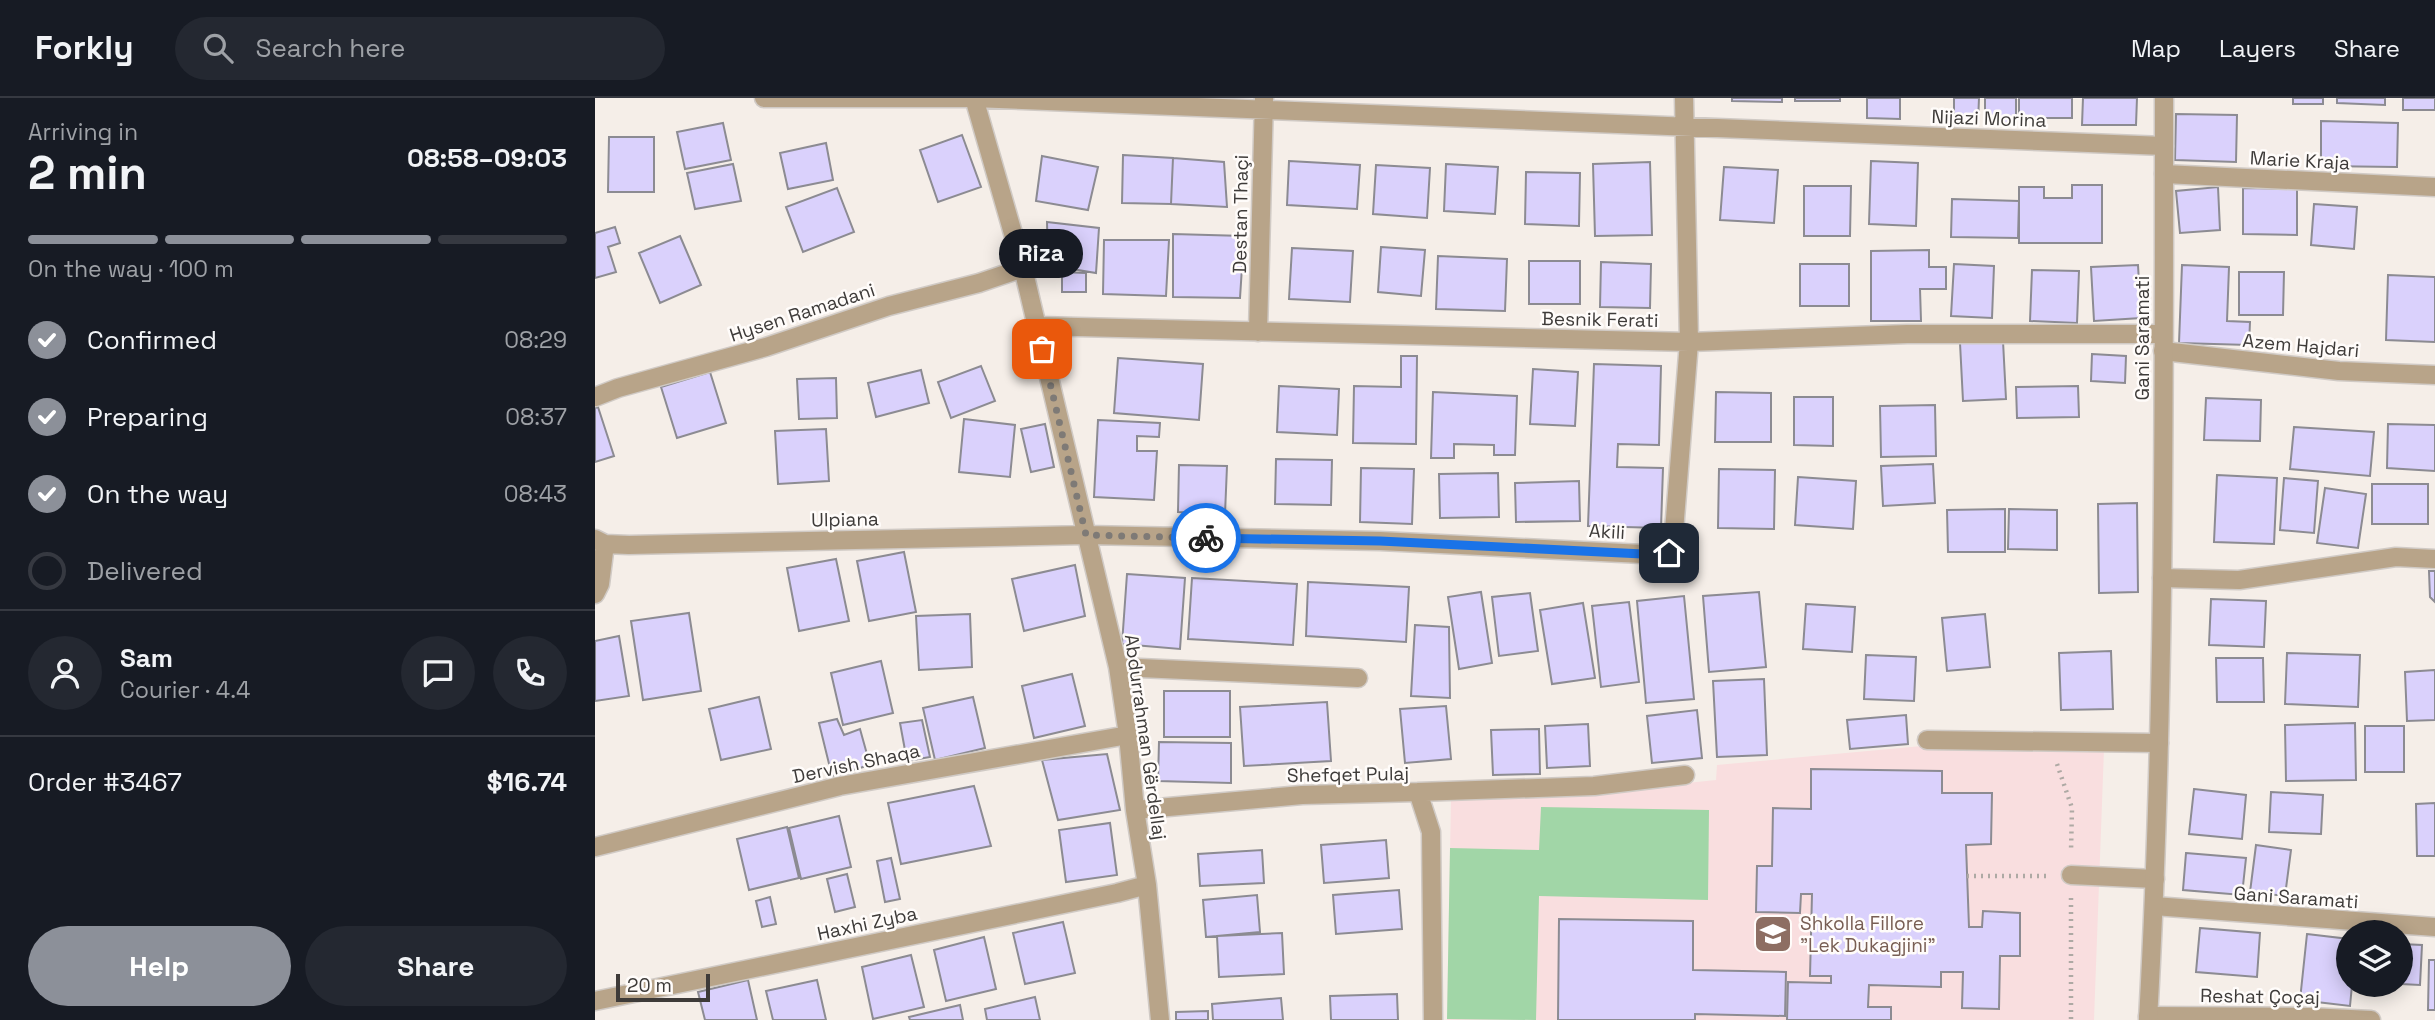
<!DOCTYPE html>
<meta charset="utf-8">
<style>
body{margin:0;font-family:"Space Grotesk",sans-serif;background:#242831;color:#f1f3f6;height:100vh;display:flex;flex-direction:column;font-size:26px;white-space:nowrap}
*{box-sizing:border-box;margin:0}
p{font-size:23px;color:#9ea1a6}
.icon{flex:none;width:38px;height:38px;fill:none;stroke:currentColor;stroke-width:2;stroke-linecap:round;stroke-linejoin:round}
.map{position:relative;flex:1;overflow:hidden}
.sheet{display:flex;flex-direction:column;background:#171b24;width:595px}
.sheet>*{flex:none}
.fabs{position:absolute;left:1741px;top:822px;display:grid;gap:14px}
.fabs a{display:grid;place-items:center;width:77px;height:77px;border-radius:50%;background:#171b24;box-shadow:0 4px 18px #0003;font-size:35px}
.scale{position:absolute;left:21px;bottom:18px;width:94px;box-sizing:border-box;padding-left:7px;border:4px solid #3e3b39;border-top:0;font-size:19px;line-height:24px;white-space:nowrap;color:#3e3b39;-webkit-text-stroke:5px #fffcfa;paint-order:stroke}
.pin{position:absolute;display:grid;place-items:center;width:60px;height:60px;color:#fff;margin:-30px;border-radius:14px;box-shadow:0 4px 10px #0006}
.courier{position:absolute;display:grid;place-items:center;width:70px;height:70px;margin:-35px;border:5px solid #1a73e8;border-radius:50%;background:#fff;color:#222;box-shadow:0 2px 9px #0007}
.bubble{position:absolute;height:49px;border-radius:24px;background:#171b24;box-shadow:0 4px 18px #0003;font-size:23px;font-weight:600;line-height:49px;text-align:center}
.overview em{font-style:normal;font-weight:600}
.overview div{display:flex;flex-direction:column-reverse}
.overview{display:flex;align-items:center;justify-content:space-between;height:119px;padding:0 28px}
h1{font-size:46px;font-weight:600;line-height:52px}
.bar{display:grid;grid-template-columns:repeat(4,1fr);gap:10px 7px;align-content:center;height:84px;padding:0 28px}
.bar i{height:9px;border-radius:5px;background:#363941}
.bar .selected{background:#8c9099}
.bar p{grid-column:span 4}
.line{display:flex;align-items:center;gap:18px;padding:0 28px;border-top:2px solid #363941}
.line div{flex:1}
.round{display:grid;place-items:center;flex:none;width:74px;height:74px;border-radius:37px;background:#242831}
ol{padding:0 28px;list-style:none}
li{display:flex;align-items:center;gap:21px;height:77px}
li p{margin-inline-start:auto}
li .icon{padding:7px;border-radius:50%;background:#8c9099;color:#fff;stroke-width:4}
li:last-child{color:#9ea1a6}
li i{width:38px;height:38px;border:4px solid #363941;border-radius:50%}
.primary-button{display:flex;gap:14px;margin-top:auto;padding:14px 28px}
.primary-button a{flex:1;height:80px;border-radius:42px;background:#8c9099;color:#fff;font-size:28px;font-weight:600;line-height:80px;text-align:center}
.primary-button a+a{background:#242831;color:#f1f3f6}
header{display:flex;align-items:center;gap:42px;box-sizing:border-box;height:98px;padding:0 35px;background:#171b24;border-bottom:2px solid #363941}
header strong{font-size:33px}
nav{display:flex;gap:38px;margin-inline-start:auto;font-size:24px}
.search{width:490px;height:63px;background:#242831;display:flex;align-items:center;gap:18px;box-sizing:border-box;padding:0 24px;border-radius:38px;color:#9ea1a6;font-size:26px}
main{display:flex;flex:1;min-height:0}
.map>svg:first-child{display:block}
.education{fill:#f9dedf}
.green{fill:#a1d6a7}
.building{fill:#dad1fc;stroke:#8c8b92;stroke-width:2}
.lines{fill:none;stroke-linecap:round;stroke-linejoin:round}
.service-casing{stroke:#d0cac5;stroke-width:21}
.minor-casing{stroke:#d0cac5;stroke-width:21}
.tertiary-casing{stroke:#d0cac5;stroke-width:21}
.path{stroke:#aea9a4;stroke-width:4.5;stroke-dasharray:2 5;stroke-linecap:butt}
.service{stroke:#b8a489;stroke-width:18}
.minor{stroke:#b8a489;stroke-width:18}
.tertiary{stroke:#b8a489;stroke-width:18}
.done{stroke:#7e7a76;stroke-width:7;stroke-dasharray:0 12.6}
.route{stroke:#1a73e8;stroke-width:9}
.labels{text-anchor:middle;stroke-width:5;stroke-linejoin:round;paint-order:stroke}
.street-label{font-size:19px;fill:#3e3b39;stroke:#fffcfa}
.education-label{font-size:19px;fill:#785e54;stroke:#fffcfa;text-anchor:start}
</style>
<header>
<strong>Forkly</strong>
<div class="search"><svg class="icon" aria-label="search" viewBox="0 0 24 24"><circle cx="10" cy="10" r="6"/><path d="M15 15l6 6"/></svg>Search here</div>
<nav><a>Map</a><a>Layers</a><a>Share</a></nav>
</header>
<main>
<section class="sheet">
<div class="overview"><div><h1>2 min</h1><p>Arriving in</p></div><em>08:58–09:03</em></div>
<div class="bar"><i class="selected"></i><i class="selected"></i><i class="selected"></i><i></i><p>On the way · 100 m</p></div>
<ol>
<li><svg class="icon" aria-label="check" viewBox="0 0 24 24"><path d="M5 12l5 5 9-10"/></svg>Confirmed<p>08:29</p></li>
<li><svg class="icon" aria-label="check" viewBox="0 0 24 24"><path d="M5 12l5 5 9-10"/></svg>Preparing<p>08:37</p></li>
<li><svg class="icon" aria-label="check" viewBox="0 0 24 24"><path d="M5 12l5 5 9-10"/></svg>On the way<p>08:43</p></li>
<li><i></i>Delivered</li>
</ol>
<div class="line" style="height:126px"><a class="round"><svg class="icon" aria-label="person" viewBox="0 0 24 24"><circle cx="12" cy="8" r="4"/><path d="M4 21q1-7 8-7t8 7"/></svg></a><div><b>Sam</b><p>Courier · 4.4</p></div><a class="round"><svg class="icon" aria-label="chat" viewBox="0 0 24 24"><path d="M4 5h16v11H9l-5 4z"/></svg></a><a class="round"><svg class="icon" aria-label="phone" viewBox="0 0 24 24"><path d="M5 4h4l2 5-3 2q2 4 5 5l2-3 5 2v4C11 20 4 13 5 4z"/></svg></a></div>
<div class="line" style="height:91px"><div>Order #3467</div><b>$16.74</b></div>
<div class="primary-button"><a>Help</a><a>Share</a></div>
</section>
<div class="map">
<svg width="1840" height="922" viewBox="0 0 1840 922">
<rect width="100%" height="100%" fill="#f5eee8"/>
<path class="education" d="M1327 648 1509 651 1499 922H852L856 702 1015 693 1121 682 1122 667Z"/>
<path class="green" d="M946 709 1114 712 1113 802 944 798 941 922 852 921 855 750 944 752Z"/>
<path class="building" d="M1137 0H1187V4L1137 3Z
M1200 0H1245V3H1200Z
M1272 0H1305V21L1272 20Z
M1359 0H1384L1383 25 1359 24Z
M1390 0H1421V25L1390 26Z
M1424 0H1477V20H1424Z
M1488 0H1542L1541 27H1487Z
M1698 0H1728V6H1698Z
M1742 0H1790V7L1742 5Z
M1808 0H1840V12H1808Z
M1581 16 1642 17 1641 64 1580 62Z
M1726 23 1803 25 1802 69 1726 68Z
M128 25 136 62 90 71 82 34Z
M367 37 386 89 343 104 325 52Z
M14 39H59V94H13Z
M231 45 238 82 193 91 185 55Z
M528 57 578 60 576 106 527 105Z
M447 58 503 69 493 112 441 103Z
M578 60 629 64 632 109 576 106Z
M694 63 765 67 762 111 692 107Z
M1276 63 1323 65 1321 128 1274 126Z
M1055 64 1057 137 1000 138 998 66Z
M138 66 146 103 100 111 92 75Z
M851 66 903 69 900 116 849 113Z
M781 67 835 70 832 120 778 116Z
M1129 69 1183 72 1179 125 1125 122Z
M931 74 985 75 984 128 930 126Z
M1477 87H1507V145H1424V89H1449V100H1477Z
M1209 88H1256L1255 138H1209Z
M1623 89 1625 132 1585 135 1581 93Z
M242 90 259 134 208 154 191 109Z
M1648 90 1702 91V137L1648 136Z
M1357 101 1424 103 1423 140 1356 139Z
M1719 106 1762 109 1759 151 1716 147Z
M452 124 504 130 501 175 453 167Z
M20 129 25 145 13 149 21 174 0 180V135Z
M578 136 649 138 645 200 578 199Z
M85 138 106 187 65 205 44 155Z
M509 142H574L571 198 508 196Z
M786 149 830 152 826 198 783 194Z
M697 150 758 153 755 204 694 201Z
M1334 152V169H1351V191H1325L1326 223H1276V153Z
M843 158 912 161 910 213 841 211Z
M934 163H985V206H934Z
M1006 164 1056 166 1055 210 1005 209Z
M1205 166H1254V208H1205Z
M1359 166 1399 168 1397 220 1356 218Z
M1543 167 1546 220 1499 223 1496 169Z
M1587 167 1634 169 1632 223 1655 224 1654 247 1584 245Z
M1437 172 1484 173 1482 225 1435 223Z
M467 174 491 175V194H467Z
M1644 174H1689L1688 217H1644Z
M1793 177 1840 179V244L1791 242Z
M1408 243 1411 301 1368 303 1365 245Z
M1497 256 1531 258 1530 285 1496 283Z
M806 258H822L821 346 758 345 759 288 806 289Z
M523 260 608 266 604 322 519 315Z
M999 266 1066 268 1064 347 1023 346 1022 369 1068 370 1066 430 993 428Z
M386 268 400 303 356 320 343 284Z
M938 271 983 274 980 328 935 326Z
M326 272 334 305 281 319 273 285Z
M115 274 131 325 82 340 66 289Z
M241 280 242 320 204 321 202 281Z
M684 288 744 291 742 337 682 334Z
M1483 288 1484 319 1422 320 1421 289Z
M838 294 922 298 920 357H899V347L859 346V360H836Z
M1121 294 1176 295V344H1120Z
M1199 299H1238V348L1199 347Z
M1611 300 1666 302 1665 343 1609 342Z
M1340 307 1341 358 1286 359 1285 308Z
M3 309 19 358 0 364V310Z
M369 321 420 327 415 379 364 374Z
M503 322 565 325 564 339 542 338V353H562L559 402 499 399Z
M450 326 459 369 436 374 426 331Z
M1793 326 1840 327V373L1792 370Z
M1699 329 1779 334 1775 378 1695 371Z
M231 331 234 383 183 386 180 333Z
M681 361 737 362 736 407 680 406Z
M1338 366 1340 405 1288 408 1286 368Z
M584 367 632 368 630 416 583 414Z
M766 370 819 371 817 426 765 424Z
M1124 371 1180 372 1179 431 1123 430Z
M903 375 904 419 845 420 844 376Z
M1622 377 1682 380 1679 446 1619 444Z
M1203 379 1261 383 1258 431 1200 427Z
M1689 380 1723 383 1719 435 1685 432Z
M984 383 985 423 921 424 920 385Z
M1777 386H1833V426H1777Z
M1730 390 1771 396 1763 450 1722 445Z
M1542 405 1543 494 1504 495 1503 406Z
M1410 411V454H1353L1352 412Z
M1414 411 1462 412V452L1413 451Z
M309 454 321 514 274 523 262 463Z
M241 461 254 523 204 533 192 470Z
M480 467 490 518 429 533 417 481Z
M1834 473H1840V504L1835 499Z
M532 476 590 480 585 551 527 546Z
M597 480 702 486 698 547 593 541Z
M713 484 814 489 811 544 711 538Z
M886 494 897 565 864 571 853 499Z
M1164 494 1171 569 1114 574 1108 498Z
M935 495 943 553 904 558 897 499Z
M1089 498 1099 601 1051 605 1042 503Z
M1616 501 1671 503 1669 549 1614 547Z
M1034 504 1044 584 1006 589 997 508Z
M988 505 1000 580 957 586 945 512Z
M1211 506 1260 509 1257 554 1208 551Z
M94 515 106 593 48 602 36 523Z
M375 516 377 569 324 572 321 518Z
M1390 516 1395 569 1352 573 1347 520Z
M820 527 854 529 855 600 816 598Z
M24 538 34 598 0 603V543Z
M1516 553 1518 611 1466 612 1464 555Z
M1692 555 1765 557 1763 609 1690 606Z
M1271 557 1321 559 1319 603 1269 601Z
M1621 560H1668L1669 604H1622Z
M286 563 298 615 248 627 236 575Z
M1840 572V622L1812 623 1810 574Z
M477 576 490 628 439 640 427 588Z
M1169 581 1172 657 1122 659 1118 583Z
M569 593H635V639H569Z
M164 599 176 651 126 662 114 611Z
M378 599 390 650 340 662 328 610Z
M732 604 736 663 649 668 645 609Z
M851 608 856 661 810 665 805 611Z
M1102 612 1107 660 1057 665 1052 618Z
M1311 617 1313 646 1255 651 1252 622Z
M242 621 249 637 265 631 275 667 237 678 224 625Z
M327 622 335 659 312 663 305 625Z
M1760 625 1761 682 1691 683 1690 627Z
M993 626 995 668 952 670 950 628Z
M1770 628H1809V674H1770Z
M944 631 945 676 898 677 896 632Z
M564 644 636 645V685L563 683Z
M512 656 525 712 463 722 447 662Z
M1216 671 1347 673V695H1397L1396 746 1371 747 1374 829H1387L1388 813 1425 815V858H1405L1404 911 1367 910 1368 874H1346V889L1274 887 1273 909H1296V922H1192L1193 884 1236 885V878H1215L1217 796H1206L1205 815 1161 814 1162 768H1177L1178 710 1216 711Z
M379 688 396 748 306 766 293 705Z
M1599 691 1651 697 1647 741 1594 736Z
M1676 694 1728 697 1726 736 1674 734Z
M1840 705V758H1822L1821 706Z
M244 718 256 769 206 781 194 730Z
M515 725 522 777 471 784 464 732Z
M192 729 204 780 154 792 142 741Z
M791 742 794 780 729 785 726 747Z
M1661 747 1696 752 1690 798 1655 794Z
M667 752 669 785 605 788 603 756Z
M1591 755 1651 760 1647 797 1588 792Z
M296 760 305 801 290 804 282 763Z
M252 776 260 809 240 814 232 781Z
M804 792 807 831 741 836 738 797Z
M662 797 665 834 611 839 608 802Z
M175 799 181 826 167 829 161 803Z
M964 821 1098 823V872L1191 874 1190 918 1100 916V922H963Z
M468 824 480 875 430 886 418 835Z
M1605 830 1665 835 1662 879 1601 874Z
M687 835 689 876 624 879 622 838Z
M1712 836 1754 841V887H1757L1755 908 1705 902Z
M389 839 401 891 351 903 339 852Z
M1806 846 1827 847 1825 887 1806 886Z
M316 857 329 909 278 921 267 869Z
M1834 862H1840V912H1833Z
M153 882 162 922H110L103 894Z
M222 882 231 922H178L171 893Z
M802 896 803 922H736L735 898Z
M440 899 445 922H392L390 911Z
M686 900 688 922H618L617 906Z
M365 907 368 922H315L314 919Z
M613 913V922H581V914Z"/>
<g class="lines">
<defs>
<path id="service" d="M1476 777 1560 781"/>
<path id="minor" d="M169 0H379L1569 48
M379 0 428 170 523 569 533 637 540 712 552 787 565 922
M1569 76 1840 89
M442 228 1094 244 1312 236H1568
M663 234 669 0
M1568 253 1744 273 1840 277
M0 299 23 290 171 249 294 208 384 185 428 170
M0 441 10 446 34 447 491 437 785 443 1068 457 1074 455 1078 446 1094 244 1089 0
M1567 480 1644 482 1801 459 1840 461
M0 496 5 486 10 446
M523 569 763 580
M1332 642 1564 645
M823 694 999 688 1090 677
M540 712 707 697 823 694 836 734 838 922
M0 749 245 688 533 637
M1559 808 1840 829
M0 903 522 795 552 787
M1553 918 1714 919 1776 922"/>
<path id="tertiary" d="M1553 922C1570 615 1569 307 1569 0"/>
</defs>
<use href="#service" class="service-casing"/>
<use href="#minor" class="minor-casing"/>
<use href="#tertiary" class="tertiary-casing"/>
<path class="path" d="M1462 666 1477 710 1476 753
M1372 778H1454
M1476 800V922"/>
<use href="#service" class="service"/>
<use href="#minor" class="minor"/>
<use href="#tertiary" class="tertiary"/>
</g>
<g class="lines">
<path class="done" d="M447 251 491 437 611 440"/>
<path class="route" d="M611 440 785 443 1068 457 1074 455"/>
</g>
<defs>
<symbol id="school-square" viewBox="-11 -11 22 22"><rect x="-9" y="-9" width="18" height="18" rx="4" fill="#8d6e63" stroke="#fffcfa"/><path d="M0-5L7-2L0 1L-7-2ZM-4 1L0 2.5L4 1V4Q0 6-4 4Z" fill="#fff"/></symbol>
</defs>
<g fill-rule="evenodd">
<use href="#school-square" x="1156" y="814" width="44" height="44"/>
</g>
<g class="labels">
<g class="street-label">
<text transform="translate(1394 20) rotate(2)" y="7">Nijazi Morina</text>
<text transform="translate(1705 62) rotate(3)" y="7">Marie Kraja</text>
<text transform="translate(645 116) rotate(-89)" y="7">Destan Thaçi</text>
<text transform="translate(207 214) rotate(-18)" y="7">Hysen Ramadani</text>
<text transform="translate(1005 221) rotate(1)" y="7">Besnik Ferati</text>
<text transform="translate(1547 240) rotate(-90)" y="7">Gani Saramati</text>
<text transform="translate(1706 247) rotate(5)" y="7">Azem Hajdari</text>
<text transform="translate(250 421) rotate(-1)" y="7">Ulpiana</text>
<text transform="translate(1012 433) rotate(3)" y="7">Akili</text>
<text transform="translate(551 639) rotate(82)" y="7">Abdurrahman Gërdellaj</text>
<text transform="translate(261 665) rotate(-12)" y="7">Dervish Shaqa</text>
<text transform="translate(753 676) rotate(-1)" y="7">Shefqet Pulaj</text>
<text transform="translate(1701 799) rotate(4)" y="7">Gani Saramati</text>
<text transform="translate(272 825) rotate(-12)" y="7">Haxhi Zyba</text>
<text transform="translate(1665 898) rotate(1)" y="7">Reshat Çoçaj</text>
</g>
<g class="education-label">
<text x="1205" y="832">Shkolla Fillore<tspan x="1205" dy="22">"Lek Dukagjini"</tspan></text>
</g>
</g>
</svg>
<div class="fabs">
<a><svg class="icon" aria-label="layers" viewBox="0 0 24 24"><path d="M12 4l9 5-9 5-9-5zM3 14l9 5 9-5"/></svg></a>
</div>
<div class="scale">20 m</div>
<div class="pin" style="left:447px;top:251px;background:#ea580c"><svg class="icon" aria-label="bag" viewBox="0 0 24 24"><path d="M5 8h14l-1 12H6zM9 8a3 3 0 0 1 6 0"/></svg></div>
<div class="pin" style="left:1074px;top:455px;background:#1f2937"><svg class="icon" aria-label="home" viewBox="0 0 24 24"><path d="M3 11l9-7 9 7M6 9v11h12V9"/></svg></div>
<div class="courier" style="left:611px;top:440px"><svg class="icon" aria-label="bike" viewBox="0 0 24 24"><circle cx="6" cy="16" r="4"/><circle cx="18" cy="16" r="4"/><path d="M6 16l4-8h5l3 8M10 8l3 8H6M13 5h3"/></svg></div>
<div class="bubble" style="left:404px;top:131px;width:84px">Riza</div>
</div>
</main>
